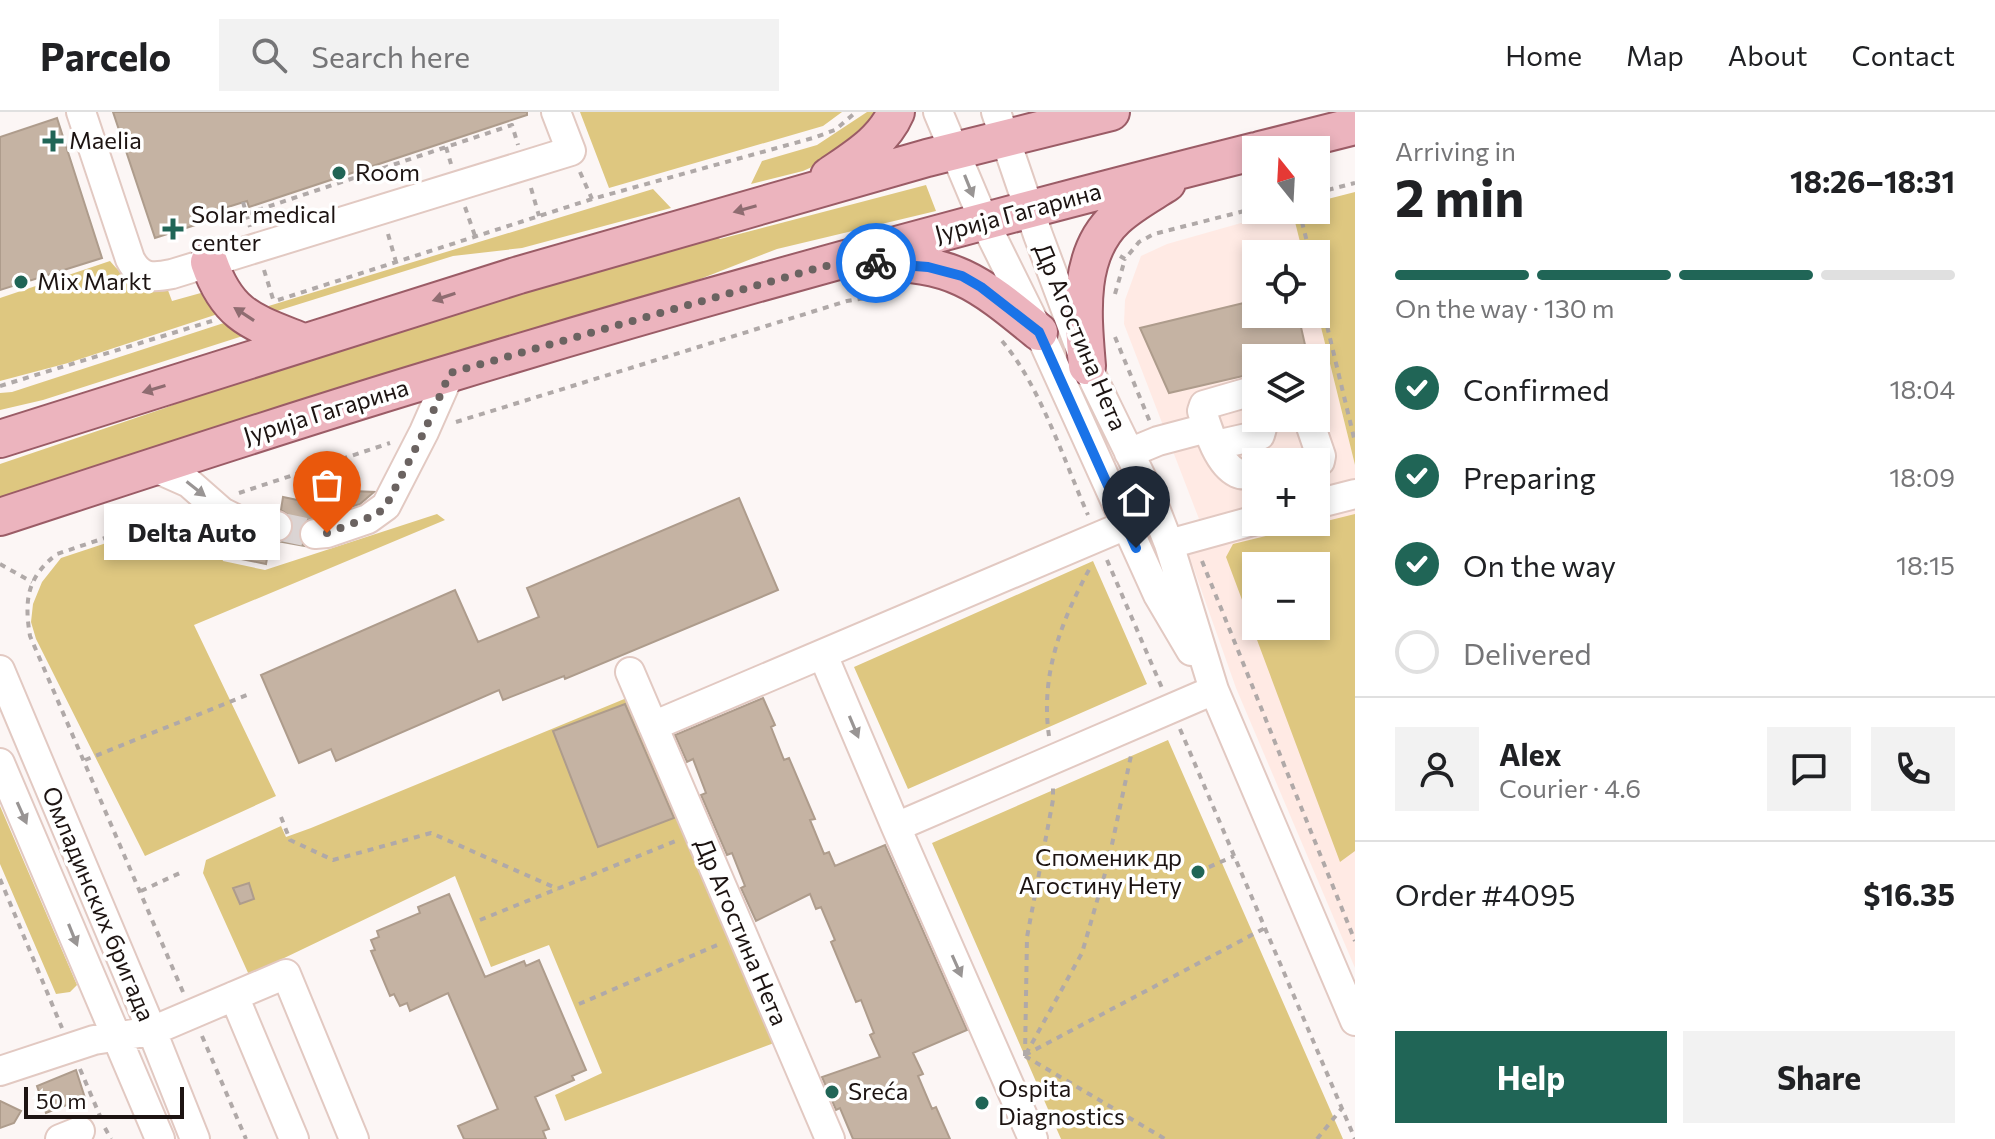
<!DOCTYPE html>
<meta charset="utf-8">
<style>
body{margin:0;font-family:Commissioner,sans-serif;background:#f2f2f2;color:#202124;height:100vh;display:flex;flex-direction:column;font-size:30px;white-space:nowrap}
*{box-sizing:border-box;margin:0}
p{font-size:26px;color:#757577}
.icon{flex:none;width:44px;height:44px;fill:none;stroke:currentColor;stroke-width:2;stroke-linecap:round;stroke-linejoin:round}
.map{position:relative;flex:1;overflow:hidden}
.drawer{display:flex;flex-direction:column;background:#fff;width:640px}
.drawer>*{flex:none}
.needle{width:52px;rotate:342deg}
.fabs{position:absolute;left:1242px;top:24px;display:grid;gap:16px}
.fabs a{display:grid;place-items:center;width:88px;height:88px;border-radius:0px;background:#fff;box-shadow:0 4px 12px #0003;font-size:40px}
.scale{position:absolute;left:24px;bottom:20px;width:160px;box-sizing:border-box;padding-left:8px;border:4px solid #1d1412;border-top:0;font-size:22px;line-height:28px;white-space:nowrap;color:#1d1412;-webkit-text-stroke:6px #fff;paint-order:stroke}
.pin{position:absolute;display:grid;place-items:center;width:68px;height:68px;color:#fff;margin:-82px -34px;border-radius:50% 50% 50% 0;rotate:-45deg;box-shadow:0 0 8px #0007}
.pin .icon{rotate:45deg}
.courier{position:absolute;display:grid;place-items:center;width:80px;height:80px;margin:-40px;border:6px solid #1a73e8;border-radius:50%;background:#fff;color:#222;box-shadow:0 2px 10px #0007}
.bubble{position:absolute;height:56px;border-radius:0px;background:#fff;box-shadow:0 4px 12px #0003;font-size:26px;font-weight:700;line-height:56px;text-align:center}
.overview em{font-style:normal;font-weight:700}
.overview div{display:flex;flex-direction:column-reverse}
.overview{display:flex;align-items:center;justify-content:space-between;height:136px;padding:0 40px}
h1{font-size:52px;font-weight:700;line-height:60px}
.bar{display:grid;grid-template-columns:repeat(4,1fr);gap:12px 8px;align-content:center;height:96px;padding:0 40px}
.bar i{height:10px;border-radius:6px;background:#e0e0e0}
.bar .current{background:#206556}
.bar p{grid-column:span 4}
.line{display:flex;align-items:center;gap:20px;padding:0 40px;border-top:2px solid #e0e0e0}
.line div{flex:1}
.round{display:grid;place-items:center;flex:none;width:84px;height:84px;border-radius:0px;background:#f2f2f2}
ol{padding:0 40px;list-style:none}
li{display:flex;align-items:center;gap:24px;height:88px}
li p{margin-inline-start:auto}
li .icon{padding:8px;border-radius:50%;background:#206556;color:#fff;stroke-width:4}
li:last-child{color:#757577}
li i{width:44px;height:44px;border:4px solid #e0e0e0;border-radius:50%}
.cta{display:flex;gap:16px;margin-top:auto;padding:16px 40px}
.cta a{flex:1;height:92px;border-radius:0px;background:#206556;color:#fff;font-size:32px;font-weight:700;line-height:92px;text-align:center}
.cta a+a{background:#f2f2f2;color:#202124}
header{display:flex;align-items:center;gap:48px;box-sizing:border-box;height:112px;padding:0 40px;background:#fff;border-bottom:2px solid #e0e0e0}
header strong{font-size:38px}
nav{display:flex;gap:44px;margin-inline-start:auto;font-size:28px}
.search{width:560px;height:72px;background:#f2f2f2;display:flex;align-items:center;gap:20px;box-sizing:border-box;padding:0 28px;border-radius:0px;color:#757577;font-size:30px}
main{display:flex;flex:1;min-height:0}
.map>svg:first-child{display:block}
.built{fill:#ffeae4;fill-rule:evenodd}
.green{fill:#dec780;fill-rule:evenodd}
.building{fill:#c5b3a3;stroke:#ae9c8c;stroke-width:2}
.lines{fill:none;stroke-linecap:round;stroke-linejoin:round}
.minor-tunnel{stroke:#dbd4d3;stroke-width:28;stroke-dasharray:28 14;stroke-linecap:butt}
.minor-casing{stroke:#e2c9c2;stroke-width:32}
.major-casing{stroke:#9b5c66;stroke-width:40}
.path{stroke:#b0a9a8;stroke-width:4;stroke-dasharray:6 6;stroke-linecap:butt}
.minor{stroke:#fff;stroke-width:28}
.major{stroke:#ecb4be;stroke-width:36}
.oneway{fill:#999594}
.oneway2{fill:#8f6c71}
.done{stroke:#6b6361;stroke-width:8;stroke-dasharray:0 14.4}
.route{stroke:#1a73e8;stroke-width:10}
.poi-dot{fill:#206556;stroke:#fff;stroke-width:3}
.labels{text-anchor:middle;stroke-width:7;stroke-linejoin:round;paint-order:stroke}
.poi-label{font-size:24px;fill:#1d1412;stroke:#fff;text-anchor:start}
.street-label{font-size:24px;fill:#1d1412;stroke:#fff}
</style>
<header>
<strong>Parcelo</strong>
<div class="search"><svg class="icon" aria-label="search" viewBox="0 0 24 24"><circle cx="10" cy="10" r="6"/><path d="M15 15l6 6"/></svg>Search here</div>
<nav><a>Home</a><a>Map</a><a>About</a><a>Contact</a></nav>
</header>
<main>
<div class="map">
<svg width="1355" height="1027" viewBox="0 0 1355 1027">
<rect width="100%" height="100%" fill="#fcf6f5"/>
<path class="built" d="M1287 98H1292L1303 142H1256V202H1316V195L1355 353V371L1316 380V350H1256V394L1199 407 1124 212 1125 188 1141 144 1167 132ZM1256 246H1316V306H1256Z
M1355 386V856L1236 576 1184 429 1264 410H1316V397ZM1256 454H1316V514H1256Z"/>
<path class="green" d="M580 0H842L823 14 609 76Z
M867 0H878L839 43 803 59 751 72 762 49 817 33Z
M926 73 936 99 777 137 667 180 0 388V352L165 296 273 254 714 123 720 127Z
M653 77 671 96 522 136 453 144 277 199 262 196Z
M1355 80V353L1316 195V142H1303L1292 98H1316V90Z
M110 149C128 170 139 176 166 173L172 189 208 179 227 199 68 251 0 269V186Z
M233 208 258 219 43 288 0 298V281L12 280Z
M203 399 215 424 223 449 265 458 437 402 445 408 194 513 276 684 145 744 36 527 31 510 33 492 42 470 61 446Z
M1355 402V739L1340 750 1226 445 1233 432ZM1256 454H1316V514H1256Z
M1093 449 1147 572 908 677 854 555Z
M634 583 782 928 565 1009 555 983 602 961 549 833 491 855 455 764 249 863 203 761 206 748 281 714 286 725 311 716Z
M1168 628 1343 1027H1061L932 731Z
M0 694 77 873 70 880 56 882 0 752Z"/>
<path class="building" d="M113 0H527V3L249 95 247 89 215 99 217 106 155 126Z
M57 6 102 146 0 178V25Z
M1256 188V202H1298L1308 246H1256V261L1169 281 1140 216Z
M353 379 374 380 360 392 305 409 298 423 304 434 282 430 291 423 294 415 291 405 281 398 283 385 331 395 343 382Z
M739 386 778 478 565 567 564 564 503 588 499 578 336 649 331 637 299 651 261 563 455 478 478 530 539 505 527 476Z
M250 403 259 405 256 413 258 422 270 430 266 452 226 444 230 422 244 420 249 413Z
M763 586 775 613 771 615 784 648 789 646 815 707 810 708 824 742 829 740 835 754 885 733 967 918 913 941 923 962 918 964 932 997 936 995 950 1027H853L840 996 836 998 822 965 880 945 870 923 874 921 861 888 856 890 831 830 835 828 821 795 816 797 810 782 756 809 741 776 745 774 732 741 727 743 701 683 706 681 693 647 687 650 675 623Z
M625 592 674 706 598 735 553 619Z
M249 771 254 787 240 792 233 776Z
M449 782 485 865 524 849 526 854 539 848 586 958 572 964 574 968 535 985 549 1017 543 1019 546 1027H464L458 1014 498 997 448 881 410 899 407 891 400 894 394 882 390 884 371 839 375 838 371 828 379 825 377 819 420 801 418 795Z
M76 958 85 986 46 1001 37 974Z
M0 989 21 999 14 1011 0 1016Z"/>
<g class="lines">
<path class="minor-tunnel" d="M234 406 273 414
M277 414 315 422"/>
<defs>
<path id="minor" d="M81 0 130 147C140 167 153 166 172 162L571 39 556 0
M938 0 984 109 1039 220 1158 483 1191 539
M996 0 1038 123 1087 254 1149 381 1169 432 1214 578 1355 909
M1256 278 1204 293 1202 299C1208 318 1218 352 1237 361 1243 364 1249 362 1256 361
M1308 306 1321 344 1320 349 1316 351
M1216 333 1260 323 1262 316 1259 306
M1129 341 1158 329 1207 316
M153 355 189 371 222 400 234 406
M1316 392 1355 382
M273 414H277
M315 422 327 421 368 407 386 394 424 320 450 261
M1169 432 1256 408
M823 543 896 715 1033 1027
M0 558 152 919 195 1027
M630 560 830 1027
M653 614 1126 413
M0 651 160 1027
M896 715 1214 578
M234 884 294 1027
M0 959 94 928 152 919 286 862 354 1027
M60 1027 80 1019"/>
<path id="major" d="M1260 38 1355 14
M829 64C855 46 883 30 896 0
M209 150C228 205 253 210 303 230
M870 151C953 149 978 170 1039 220
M1087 254C1083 205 1076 143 1116 106 1131 92 1150 82 1167 71
M0 327 519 163 927 46 1111 0
M0 405C150 356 300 306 451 261 717 180 986 107 1256 39"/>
</defs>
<use href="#minor" class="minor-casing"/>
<use href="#major" class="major-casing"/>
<path class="path" d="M446 35 451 52
M580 60 592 87
M531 76 539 104
M1316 81 1355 71
M243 90 250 115
M465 95 475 124
M1299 98 1310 142
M217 99 219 105 245 97
M246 102 512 13 518 33
M388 122 396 150
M1120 144 1125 147 1139 130 1154 122 1256 96
M264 158 273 187
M1316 168 1355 330
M1115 182 1125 147
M278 188 592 87 813 26 835 18 856 0
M1115 225 1150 310
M1002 229C1040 273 1064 349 1088 403
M0 274 212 209
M456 310 847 189 896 181
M239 381 390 331
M1107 448 1162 576
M1202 449 1355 829
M0 452 32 470
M1180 617 1355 1027
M1049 624C1040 562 1062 507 1091 454
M85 648 252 581
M281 705 290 728 333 748 431 721 558 777
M1198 760 1234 744
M0 767 62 916
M141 779 182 760
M480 808 678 728
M183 880 30 524C24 488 27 465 57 442L185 399
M579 892 722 831
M202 924 246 1027
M1026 942 1082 841 1108 751 1132 639
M1025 943 1265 816
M1025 944 1027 825 1053 688V673
M1025 944 1165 1027
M80 957 100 1004
M105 1016 111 1027
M1317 1027 1342 996"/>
<use href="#minor" class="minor"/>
<use href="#major" class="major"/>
</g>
<defs><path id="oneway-solid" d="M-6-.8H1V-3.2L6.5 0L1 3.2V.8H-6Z" transform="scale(2)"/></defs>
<g class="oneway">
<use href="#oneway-solid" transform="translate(969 74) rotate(68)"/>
<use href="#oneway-solid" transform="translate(196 377) rotate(38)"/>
<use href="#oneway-solid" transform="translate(854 615) rotate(67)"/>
<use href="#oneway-solid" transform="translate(22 701) rotate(66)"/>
<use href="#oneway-solid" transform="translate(73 823) rotate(68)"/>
<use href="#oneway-solid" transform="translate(957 854) rotate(66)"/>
</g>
<g class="oneway2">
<use href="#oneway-solid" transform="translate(745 97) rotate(164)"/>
<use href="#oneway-solid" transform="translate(444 185) rotate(162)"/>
<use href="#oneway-solid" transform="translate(244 202) rotate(-147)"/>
<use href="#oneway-solid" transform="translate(154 277) rotate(163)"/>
</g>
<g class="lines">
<path class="done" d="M327 421 376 403 386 394 424 320 450 261 825 154 876 151"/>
<path class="route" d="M876 151 928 155 962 164 981 175 1039 220 1136 436"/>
</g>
<g class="poi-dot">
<path d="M49 17h8v8h8v8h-8v8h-8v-8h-8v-8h8z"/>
<circle cx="339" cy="61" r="8"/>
<path d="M169 105h8v8h8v8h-8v8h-8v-8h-8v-8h8z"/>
<circle cx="21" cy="170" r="8"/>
<circle cx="1198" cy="760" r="8"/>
<circle cx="832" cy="980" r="8"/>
<circle cx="982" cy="991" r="8"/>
</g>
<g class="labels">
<g class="poi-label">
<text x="69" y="37">Maelia</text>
<text x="355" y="69">Room</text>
<text x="191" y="111">Solar medical<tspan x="191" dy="28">center</tspan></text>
<text x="37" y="178">Mix Markt</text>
<text x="1182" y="754" text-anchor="end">Споменик др<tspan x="1182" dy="28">Агостину Нету</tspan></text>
<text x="998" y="985">Ospita<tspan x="998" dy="28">Diagnostics</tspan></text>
<text x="848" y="988">Sreća</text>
</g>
<g class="street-label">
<text transform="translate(1018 101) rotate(-15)" y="8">Јурија Гагарина</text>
<text transform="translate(1080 225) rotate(67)" y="8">Др Агостина Нета</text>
<text transform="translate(326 300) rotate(-17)" y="8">Јурија Гагарина</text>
<text transform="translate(98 792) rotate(67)" y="8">Омладинских бригада</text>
<text transform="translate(741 820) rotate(67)" y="8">Др Агостина Нета</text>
</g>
</g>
</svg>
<div class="fabs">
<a><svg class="needle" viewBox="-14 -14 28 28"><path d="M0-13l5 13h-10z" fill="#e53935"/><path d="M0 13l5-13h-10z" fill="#757577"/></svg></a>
<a><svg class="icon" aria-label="locate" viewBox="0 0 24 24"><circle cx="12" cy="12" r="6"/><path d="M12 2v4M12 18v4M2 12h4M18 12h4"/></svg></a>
<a><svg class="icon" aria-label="layers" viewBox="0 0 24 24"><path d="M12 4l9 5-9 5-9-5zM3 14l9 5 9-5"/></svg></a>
<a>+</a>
<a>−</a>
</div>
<div class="scale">50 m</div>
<div class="pin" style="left:327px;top:421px;background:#ea580c"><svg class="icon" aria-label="bag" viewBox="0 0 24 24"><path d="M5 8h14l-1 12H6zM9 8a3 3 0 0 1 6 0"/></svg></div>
<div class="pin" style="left:1136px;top:436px;background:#1f2937"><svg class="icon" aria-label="home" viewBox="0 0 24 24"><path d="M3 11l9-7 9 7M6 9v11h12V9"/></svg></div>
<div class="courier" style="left:876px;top:151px"><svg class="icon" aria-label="bike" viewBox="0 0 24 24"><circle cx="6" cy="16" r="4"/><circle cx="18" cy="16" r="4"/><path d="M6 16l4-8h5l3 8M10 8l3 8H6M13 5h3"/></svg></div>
<div class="bubble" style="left:104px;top:392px;width:176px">Delta Auto</div>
</div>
<section class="drawer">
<div class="overview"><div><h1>2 min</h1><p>Arriving in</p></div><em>18:26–18:31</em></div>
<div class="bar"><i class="current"></i><i class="current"></i><i class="current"></i><i></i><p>On the way · 130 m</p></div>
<ol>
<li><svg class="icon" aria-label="check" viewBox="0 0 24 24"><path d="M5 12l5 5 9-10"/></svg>Confirmed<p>18:04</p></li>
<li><svg class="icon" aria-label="check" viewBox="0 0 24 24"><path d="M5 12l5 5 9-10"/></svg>Preparing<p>18:09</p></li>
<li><svg class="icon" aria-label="check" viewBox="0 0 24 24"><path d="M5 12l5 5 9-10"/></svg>On the way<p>18:15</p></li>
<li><i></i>Delivered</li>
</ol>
<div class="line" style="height:144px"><a class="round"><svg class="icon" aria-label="person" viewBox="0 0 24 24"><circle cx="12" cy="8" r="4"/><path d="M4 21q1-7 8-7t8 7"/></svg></a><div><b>Alex</b><p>Courier · 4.6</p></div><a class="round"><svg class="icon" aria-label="chat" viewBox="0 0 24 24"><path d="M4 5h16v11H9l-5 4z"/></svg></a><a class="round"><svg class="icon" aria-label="phone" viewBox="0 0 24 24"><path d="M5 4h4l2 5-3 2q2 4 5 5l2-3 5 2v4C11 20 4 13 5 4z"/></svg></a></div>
<div class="line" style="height:104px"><div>Order #4095</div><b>$16.35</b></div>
<div class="cta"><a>Help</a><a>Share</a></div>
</section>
</main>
